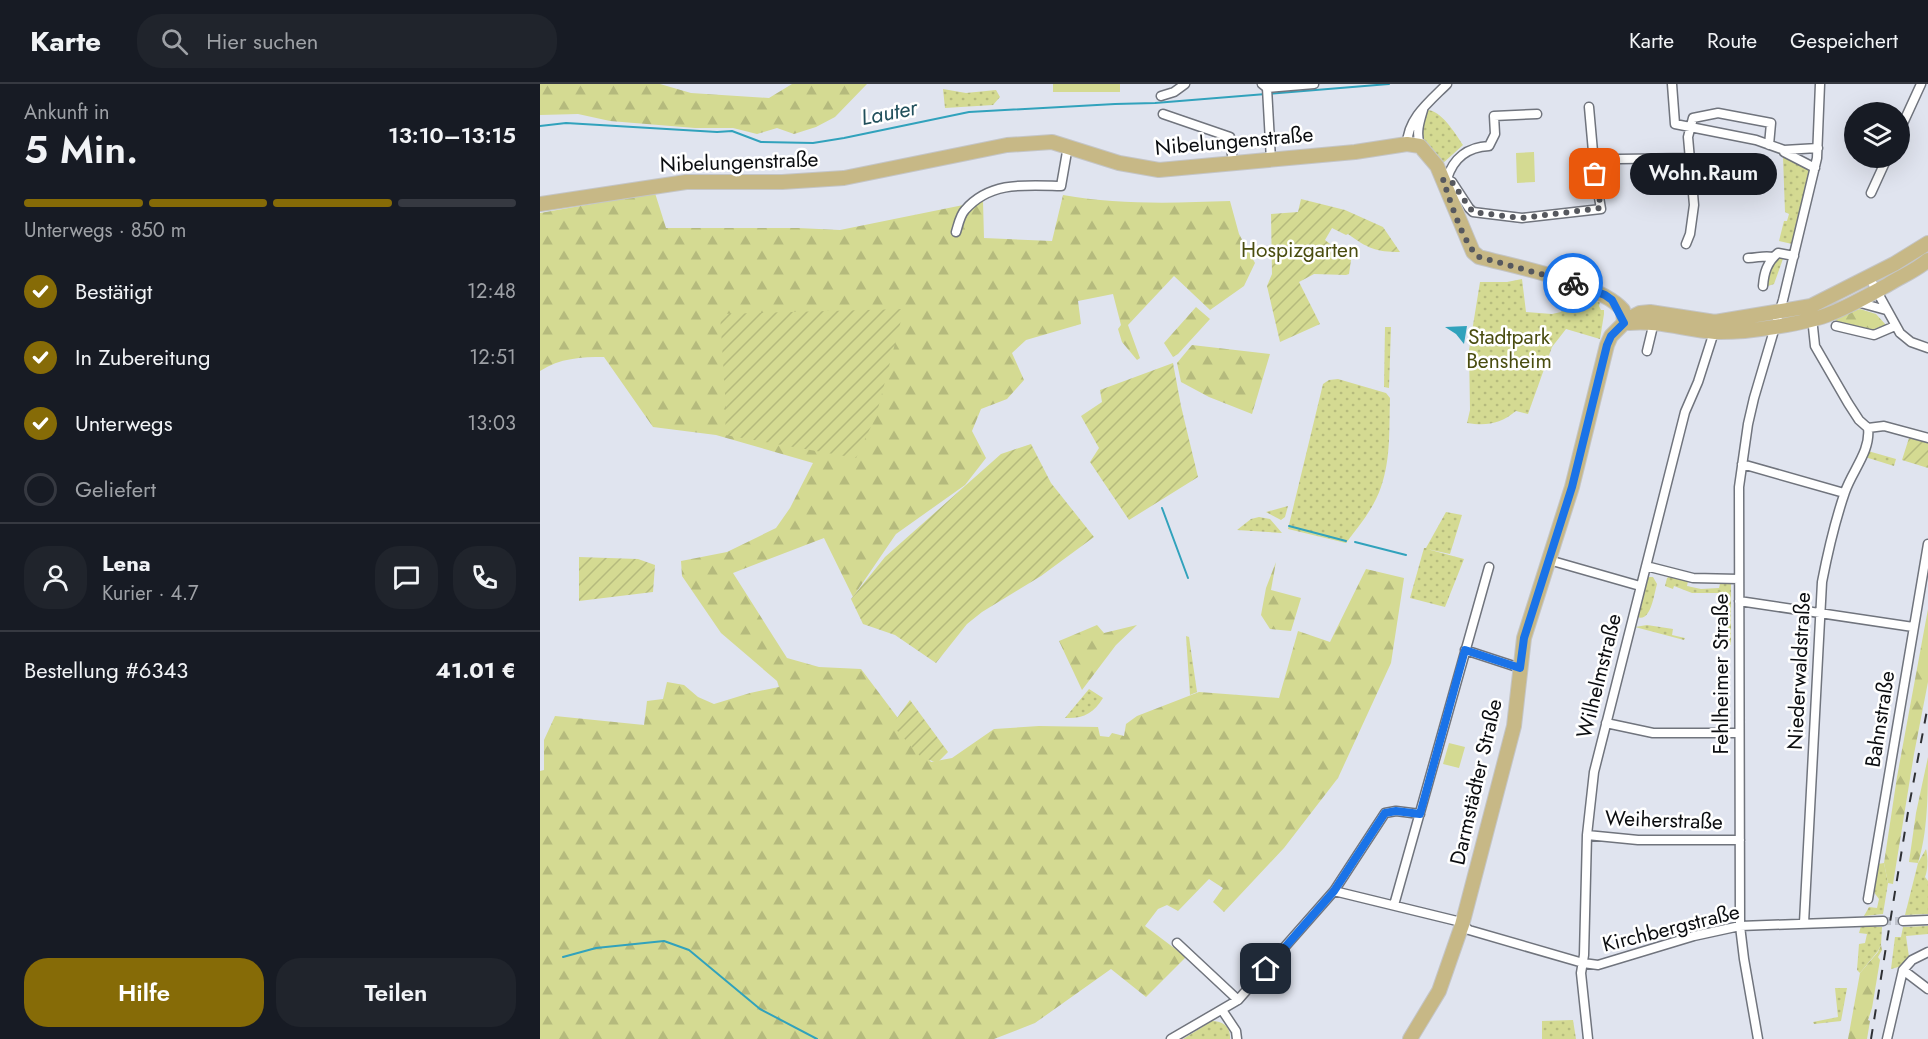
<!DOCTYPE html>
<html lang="de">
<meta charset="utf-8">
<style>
body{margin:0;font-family:Jost,sans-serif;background:#20242c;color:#f1f3f6;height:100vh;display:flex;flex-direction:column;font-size:22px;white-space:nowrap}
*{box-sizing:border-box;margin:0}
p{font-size:20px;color:#9ea1a6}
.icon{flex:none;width:33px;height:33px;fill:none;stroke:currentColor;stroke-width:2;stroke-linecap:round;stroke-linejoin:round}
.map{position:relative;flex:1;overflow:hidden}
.sheet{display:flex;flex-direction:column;background:#171b24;width:540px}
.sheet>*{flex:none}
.buttons{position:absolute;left:1304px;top:18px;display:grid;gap:12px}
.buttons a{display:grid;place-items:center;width:66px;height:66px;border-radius:50%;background:#171b24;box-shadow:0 6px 24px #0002;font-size:30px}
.pin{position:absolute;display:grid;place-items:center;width:51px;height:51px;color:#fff;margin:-26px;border-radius:12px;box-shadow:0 3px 9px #0006}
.courier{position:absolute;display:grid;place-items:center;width:60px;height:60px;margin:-30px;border:4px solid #1a73e8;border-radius:50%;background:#fff;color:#222;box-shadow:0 2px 8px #0007}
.bubble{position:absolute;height:42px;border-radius:21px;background:#171b24;box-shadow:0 6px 24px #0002;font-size:20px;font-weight:600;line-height:42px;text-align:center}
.head em{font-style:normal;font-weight:600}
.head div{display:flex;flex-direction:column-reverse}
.head{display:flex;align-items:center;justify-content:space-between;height:102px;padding:0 24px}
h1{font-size:39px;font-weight:600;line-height:45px}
.bar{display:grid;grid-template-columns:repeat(4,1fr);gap:9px 6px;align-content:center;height:72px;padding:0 24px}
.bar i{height:8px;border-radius:4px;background:#363941}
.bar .on{background:#866b07}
.bar p{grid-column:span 4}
.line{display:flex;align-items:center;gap:15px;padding:0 24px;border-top:2px solid #363941}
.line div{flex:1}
.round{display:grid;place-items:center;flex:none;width:63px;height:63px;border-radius:24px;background:#20242c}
ol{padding:0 24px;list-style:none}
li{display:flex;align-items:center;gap:18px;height:66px}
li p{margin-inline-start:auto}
li .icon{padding:6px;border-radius:50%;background:#866b07;color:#fff;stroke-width:4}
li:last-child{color:#9ea1a6}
li i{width:33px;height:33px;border:3px solid #363941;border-radius:50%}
.primary-button{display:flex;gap:12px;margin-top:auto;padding:12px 24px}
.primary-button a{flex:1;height:69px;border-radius:24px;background:#866b07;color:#fff;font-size:24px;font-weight:600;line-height:69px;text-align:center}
.primary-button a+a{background:#20242c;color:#f1f3f6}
header{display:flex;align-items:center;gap:36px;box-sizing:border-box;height:84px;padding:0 30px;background:#171b24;border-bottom:2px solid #363941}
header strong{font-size:28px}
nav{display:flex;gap:33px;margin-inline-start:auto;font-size:21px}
.search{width:420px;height:54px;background:#20242c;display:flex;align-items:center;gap:15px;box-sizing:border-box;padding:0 21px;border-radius:24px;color:#9ea1a6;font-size:22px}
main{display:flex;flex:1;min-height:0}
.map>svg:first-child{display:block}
.grass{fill:url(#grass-dots)}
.forest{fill:url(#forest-firs)}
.garden{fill:url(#garden-furrows)}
.pitch{fill:#d4da92}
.water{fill:#31a2bc}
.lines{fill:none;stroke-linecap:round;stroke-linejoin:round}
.stream{stroke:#31a2bc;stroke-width:2}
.minor-tunnel{stroke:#c0c4ce;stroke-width:8;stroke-dasharray:8 4;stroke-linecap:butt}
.minor-casing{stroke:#70747d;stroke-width:11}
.primary-casing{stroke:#c4c5c6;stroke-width:16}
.minor{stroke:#fff;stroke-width:8}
.primary{stroke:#c7b886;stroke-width:14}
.rail{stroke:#2e3034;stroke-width:2;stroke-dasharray:10 10;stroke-linecap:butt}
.done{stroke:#56585e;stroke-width:6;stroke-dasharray:0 10.8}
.route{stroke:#1a73e8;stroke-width:8}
.labels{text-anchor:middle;stroke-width:5;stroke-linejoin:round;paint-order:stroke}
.street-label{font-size:21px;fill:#0b0d10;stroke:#fff}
.park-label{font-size:21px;fill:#4a4d10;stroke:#fff}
.water-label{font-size:22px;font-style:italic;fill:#204f5b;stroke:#fff}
</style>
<header>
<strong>Karte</strong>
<div class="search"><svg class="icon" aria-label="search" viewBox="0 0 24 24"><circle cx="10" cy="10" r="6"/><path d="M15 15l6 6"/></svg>Hier suchen</div>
<nav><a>Karte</a><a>Route</a><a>Gespeichert</a></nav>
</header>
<main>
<section class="sheet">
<div class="head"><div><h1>5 Min.</h1><p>Ankunft in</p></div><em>13:10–13:15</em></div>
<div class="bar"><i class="on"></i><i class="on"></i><i class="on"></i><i></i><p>Unterwegs · 850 m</p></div>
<ol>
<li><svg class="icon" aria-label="check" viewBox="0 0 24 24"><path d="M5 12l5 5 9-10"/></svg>Bestätigt<p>12:48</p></li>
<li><svg class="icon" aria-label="check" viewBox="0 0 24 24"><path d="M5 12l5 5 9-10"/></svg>In Zubereitung<p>12:51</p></li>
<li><svg class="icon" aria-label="check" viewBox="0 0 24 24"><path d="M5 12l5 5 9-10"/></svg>Unterwegs<p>13:03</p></li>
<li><i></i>Geliefert</li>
</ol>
<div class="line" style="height:108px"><a class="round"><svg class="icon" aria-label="person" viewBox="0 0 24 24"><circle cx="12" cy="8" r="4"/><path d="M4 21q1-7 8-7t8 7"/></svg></a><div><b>Lena</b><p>Kurier · 4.7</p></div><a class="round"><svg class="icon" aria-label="chat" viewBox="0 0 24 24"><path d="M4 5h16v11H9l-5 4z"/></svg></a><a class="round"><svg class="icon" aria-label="phone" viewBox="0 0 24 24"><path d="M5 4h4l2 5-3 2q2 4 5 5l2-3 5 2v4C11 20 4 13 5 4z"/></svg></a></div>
<div class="line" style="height:78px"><div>Bestellung #6343</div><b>41.01 €</b></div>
<div class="primary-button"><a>Hilfe</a><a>Teilen</a></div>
</section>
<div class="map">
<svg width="1388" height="955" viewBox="0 0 1388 955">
<defs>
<pattern id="grass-dots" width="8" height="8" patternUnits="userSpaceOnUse" patternTransform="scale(1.5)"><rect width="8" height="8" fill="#d4da92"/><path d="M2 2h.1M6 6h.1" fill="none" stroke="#b5ba7d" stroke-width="1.8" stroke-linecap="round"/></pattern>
<pattern id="forest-firs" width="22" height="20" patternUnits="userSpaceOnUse" patternTransform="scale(1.5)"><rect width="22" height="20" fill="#d4da92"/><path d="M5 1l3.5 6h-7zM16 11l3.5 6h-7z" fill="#b5ba7d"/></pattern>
<pattern id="garden-furrows" width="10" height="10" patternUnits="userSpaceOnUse" patternTransform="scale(1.5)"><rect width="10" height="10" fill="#d4da92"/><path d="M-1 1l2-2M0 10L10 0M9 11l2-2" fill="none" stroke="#b5ba7d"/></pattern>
</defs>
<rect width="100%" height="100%" fill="#e0e4ef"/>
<path class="grass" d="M403 5 426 9 456 6 460 13 453 21 405 24Z
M887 26C901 26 915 49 923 61L902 80 880 51Z
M1243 73 1270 85 1252 160 1239 157 1244 137H1247L1249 130 1245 128Z
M1238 172H1244L1234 200 1228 202V189Z
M982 195 986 228 1012 230 1021 228 1031 209 1039 213 1060 218 1059 222 1061 226H1064V230L1060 255 1026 245 1012 263 988 330 976 327C960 340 947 342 927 339L930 326 929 266 940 198H967Z
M845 243H851L849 304 844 303Z
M798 295 846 309 850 314C849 343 851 375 841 403 834 424 819 442 806 459L748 445 783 300 789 296Z
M1328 367 1356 375 1354 382 1325 373Z
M748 422 745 433 741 436 726 428Z
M906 428 922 431 910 470 887 465 924 475 905 523 870 514 884 464H886Z
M719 433 730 435 742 449 697 446 711 435Z
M1130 492 1148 497 1147 502 1161 505 1179 504 1180 500H1191V561L1180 560V526L1177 525V522H1180L1179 509H1152L1134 502 1133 505 1125 502 1127 494Z
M1107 493H1113L1117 500C1114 510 1111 539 1097 533Z
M1107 541 1133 545 1132 551 1145 554 1144 556 1095 543Z
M646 552 649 553 657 608 650 611Z
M549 605 563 614C554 629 543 635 525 634Z
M1386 765C1388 771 1388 787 1385 793L1388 797V830L1365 831 1378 779Z
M1344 779 1348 799 1343 830 1324 832 1329 823 1337 824 1339 815 1333 807 1338 780Z
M1321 842 1342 843 1341 861 1338 867 1320 889 1317 886 1319 860 1325 859 1327 850 1319 849Z
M1388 842V850L1366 852 1369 873 1362 882 1351 885 1355 853H1361L1363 843Z
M1295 904H1307L1301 937 1274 940 1273 938 1298 933Z
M1033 936 1036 955H1002V937Z
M672 937C683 937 691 943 690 955H643Z"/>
<path class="forest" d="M0 0H120L151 9 229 14 252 0H327L295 33 276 43 254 50 237 44 217 50 193 44H155L70 37 38 30 0 31Z
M115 109 126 144H258L300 146 443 117 444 154 512 157 523 111C579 121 634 119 690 117L699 150 715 179 704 202 670 226 634 192 588 241 600 274 597 276 582 258 578 245 581 241 573 210 538 217 541 240 486 256 472 269 484 296 467 315 441 325 432 347 446 374 425 401 356 450 313 513 284 454 193 489 247 574 279 583 321 585 391 678 412 674 454 645 499 642 558 643 560 652 569 653 572 649 584 652 586 640 597 632 659 608 739 614 758 547 790 558 826 485 864 494 851 579 798 694 744 764 684 828 673 818 683 804 669 795 638 827 627 821 618 825 605 842 646 873 606 913 571 885 495 939 454 955H0V687L4 686V656L15 632 104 641 107 617 123 615 127 598 144 601 158 613 174 620 210 609 239 603 237 597 181 549 142 492 141 477 187 468 236 444 250 424 273 379 176 351 113 343 64 273C41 273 20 274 0 287V129Z
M656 223 670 235 638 270 633 273 624 259Z
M1320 225 1336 230 1346 241 1331 246 1297 238 1295 233Z
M652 261 730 270 712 330 669 313 641 298 637 279Z
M736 478 731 506 761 514 751 547 730 545 721 531 726 504Z
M1388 525V598L1374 670 1353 800 1348 799 1344 779 1357 693Z
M557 541 564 549 597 541 576 561 542 606 519 557Z
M1388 673C1388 707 1388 748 1378 779L1369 778 1376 729Z
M1341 861 1342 866 1338 873 1340 876 1332 924 1328 936 1330 937 1327 955H1308L1320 889 1338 868Z"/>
<path class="garden" d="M761 115 805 126 843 143 860 168C836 168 827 164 808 150L806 151 792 144 785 156 811 176 809 190 806 191 774 190 759 198 780 240 740 258 727 202 732 190 731 130 758 128Z
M364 225 336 332 316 374 185 351 186 325 180 230Z
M633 279 641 322 658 393 589 436 550 378 559 364 541 332 562 318 560 306Z
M1369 354 1388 359V384L1362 376Z
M491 360 511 399 554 453 501 492 442 528 427 540 396 579 355 551 323 540 311 515 345 473 461 370Z
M39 473 98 475 115 481 113 508 39 517Z
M370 616 408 668 397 679 380 672 352 641Z"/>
<path class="pitch" d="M513 0H580V8H513Z
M994 68 995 98 977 99 976 69Z
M909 659 925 663 919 684 903 680Z"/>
<path class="water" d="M927 242 924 260 916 250 905 243Z"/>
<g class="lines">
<path class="stream" d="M0 42 26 39 177 48 192 47 221 58 273 59 304 54 429 28 575 20 615 19 849 0
M622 424 648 494
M749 442 806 457
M815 458 866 471
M23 873 56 864 124 857 149 866 220 925 277 955"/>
<path class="minor-tunnel" d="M1343 837H1363"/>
<defs>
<path id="minor" d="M722 0 727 4 731 76
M1132 0 1135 40 1216 56 1244 66V68L1275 84
M727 4 774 0
M621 12 634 8 645 0
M623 30 690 53 693 80
M1359 48 1381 0
M867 60C868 34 889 18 907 0
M880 62C876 49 879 39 883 26
M1244 66 1278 64
M1079 75 1151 74
M907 95C913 74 928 63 949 62L955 50 954 32 997 30
M903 96 907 95 912 98 929 124 933 128 941 129 982 134 1061 125 1055 90 1049 23
M1331 109 1347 74
M416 148C418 142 420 131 425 126 450 97 486 101 521 102L528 62
M1146 160 1150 150 1154 121 1148 53 1153 34 1178 29 1231 39 1229 61
M1208 174C1217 174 1224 171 1233 173
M1329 193 1360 249 1371 258 1388 264
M1223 202C1224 189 1227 178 1238 169L1254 172
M1317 218 1346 226
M1296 242 1334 251 1355 242
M1273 243 1275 262 1308 319 1319 336 1328 344
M1107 267 1114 238
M1328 344 1344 342 1388 354
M1202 380 1304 409
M1009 476 1100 502
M1106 482 1153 494 1199 495
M1199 517 1373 543
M925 566 980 584
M1066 639 1113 649H1199
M1047 751 1098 756H1200
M794 807 917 837 929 846 1043 879 1058 881 1154 852 1200 842 1343 837
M1328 815 1388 460
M854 821 949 483
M1363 837 1388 836
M1264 839 1282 498C1288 467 1295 437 1305 408 1312 387 1331 367 1328 344
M637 859 698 916
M1363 886 1388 905
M682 926 696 947 697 955
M631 955 698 916 794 807 845 729 856 727 880 730
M1048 955 1041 889 1044 871 1047 751 1054 688 1145 328 1158 298 1174 248
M1218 955 1204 875 1200 842 1199 403 1208 340 1214 314 1243 216 1277 74 1280 0
M1347 955 1363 886 1372 876 1388 868"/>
<path id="primary" d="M0 120 146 98H242L304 94 467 61 512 58 579 79 619 86 815 68 867 60 880 62 897 82 933 168 939 173C976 183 1060 199 1083 226L1084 239
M1089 239C1119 236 1146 246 1175 248 1203 249 1267 240 1292 229 1312 221 1331 210 1349 200 1362 192 1377 186 1388 176
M870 955 899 907 922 841 974 642 984 554 1032 403 1067 261 1071 252 1088 235 1100 229 1110 228 1175 238 1271 222 1354 180 1388 159"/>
</defs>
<use href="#minor" class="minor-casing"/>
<use href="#primary" class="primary-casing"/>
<use href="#minor" class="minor"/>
<use href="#primary" class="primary"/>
<path class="rail" d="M1331 955 1369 722 1388 621"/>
</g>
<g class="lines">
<path class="done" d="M1033 199 939 173C924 162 910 116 903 96L907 95 912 98 929 123 933 128 940 129 982 134 1061 124 1055 90"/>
<path class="route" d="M726 885 794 807 845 729 856 727 880 730 925 566 980 584 984 554 1032 403 1067 261 1071 252 1084 239 1072 216 1065 211 1033 199"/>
</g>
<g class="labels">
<g class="street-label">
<text transform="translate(694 57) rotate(-5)" y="7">Nibelungenstraße</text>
<text transform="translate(199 78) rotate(-2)" y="7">Nibelungenstraße</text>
<text transform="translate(1259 587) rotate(-87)" y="7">Niederwaldstraße</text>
<text transform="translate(1181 590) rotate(-90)" y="7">Fehlheimer Straße</text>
<text transform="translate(1059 592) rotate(-76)" y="7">Wilhelmstraße</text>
<text transform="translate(1340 635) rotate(-81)" y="7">Bahnstraße</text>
<text transform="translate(936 698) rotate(-77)" y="7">Darmstädter Straße</text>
<text transform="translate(1124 736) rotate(2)" y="7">Weiherstraße</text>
<text transform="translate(1131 844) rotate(-14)" y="7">Kirchbergstraße</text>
</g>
<g class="park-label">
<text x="760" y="173">Hospizgarten</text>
<text x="969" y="260">Stadtpark<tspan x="969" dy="24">Bensheim</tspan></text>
</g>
<g class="water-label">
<text transform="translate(349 28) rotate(-11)" y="8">Lauter</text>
</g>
</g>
</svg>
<div class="buttons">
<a><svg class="icon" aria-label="layers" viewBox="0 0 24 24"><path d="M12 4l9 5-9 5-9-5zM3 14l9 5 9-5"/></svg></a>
</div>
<div class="pin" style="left:1055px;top:90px;background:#ea580c"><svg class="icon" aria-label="bag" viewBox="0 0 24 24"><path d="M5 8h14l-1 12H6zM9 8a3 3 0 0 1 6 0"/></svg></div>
<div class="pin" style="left:726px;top:885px;background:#1f2937"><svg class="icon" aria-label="home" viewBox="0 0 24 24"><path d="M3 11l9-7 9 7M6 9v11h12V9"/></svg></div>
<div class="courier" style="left:1033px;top:199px"><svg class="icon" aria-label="bike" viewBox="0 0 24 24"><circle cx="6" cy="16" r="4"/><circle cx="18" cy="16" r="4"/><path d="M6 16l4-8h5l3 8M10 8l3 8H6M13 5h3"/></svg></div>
<div class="bubble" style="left:1090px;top:69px;width:147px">Wohn.Raum</div>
</div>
</main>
